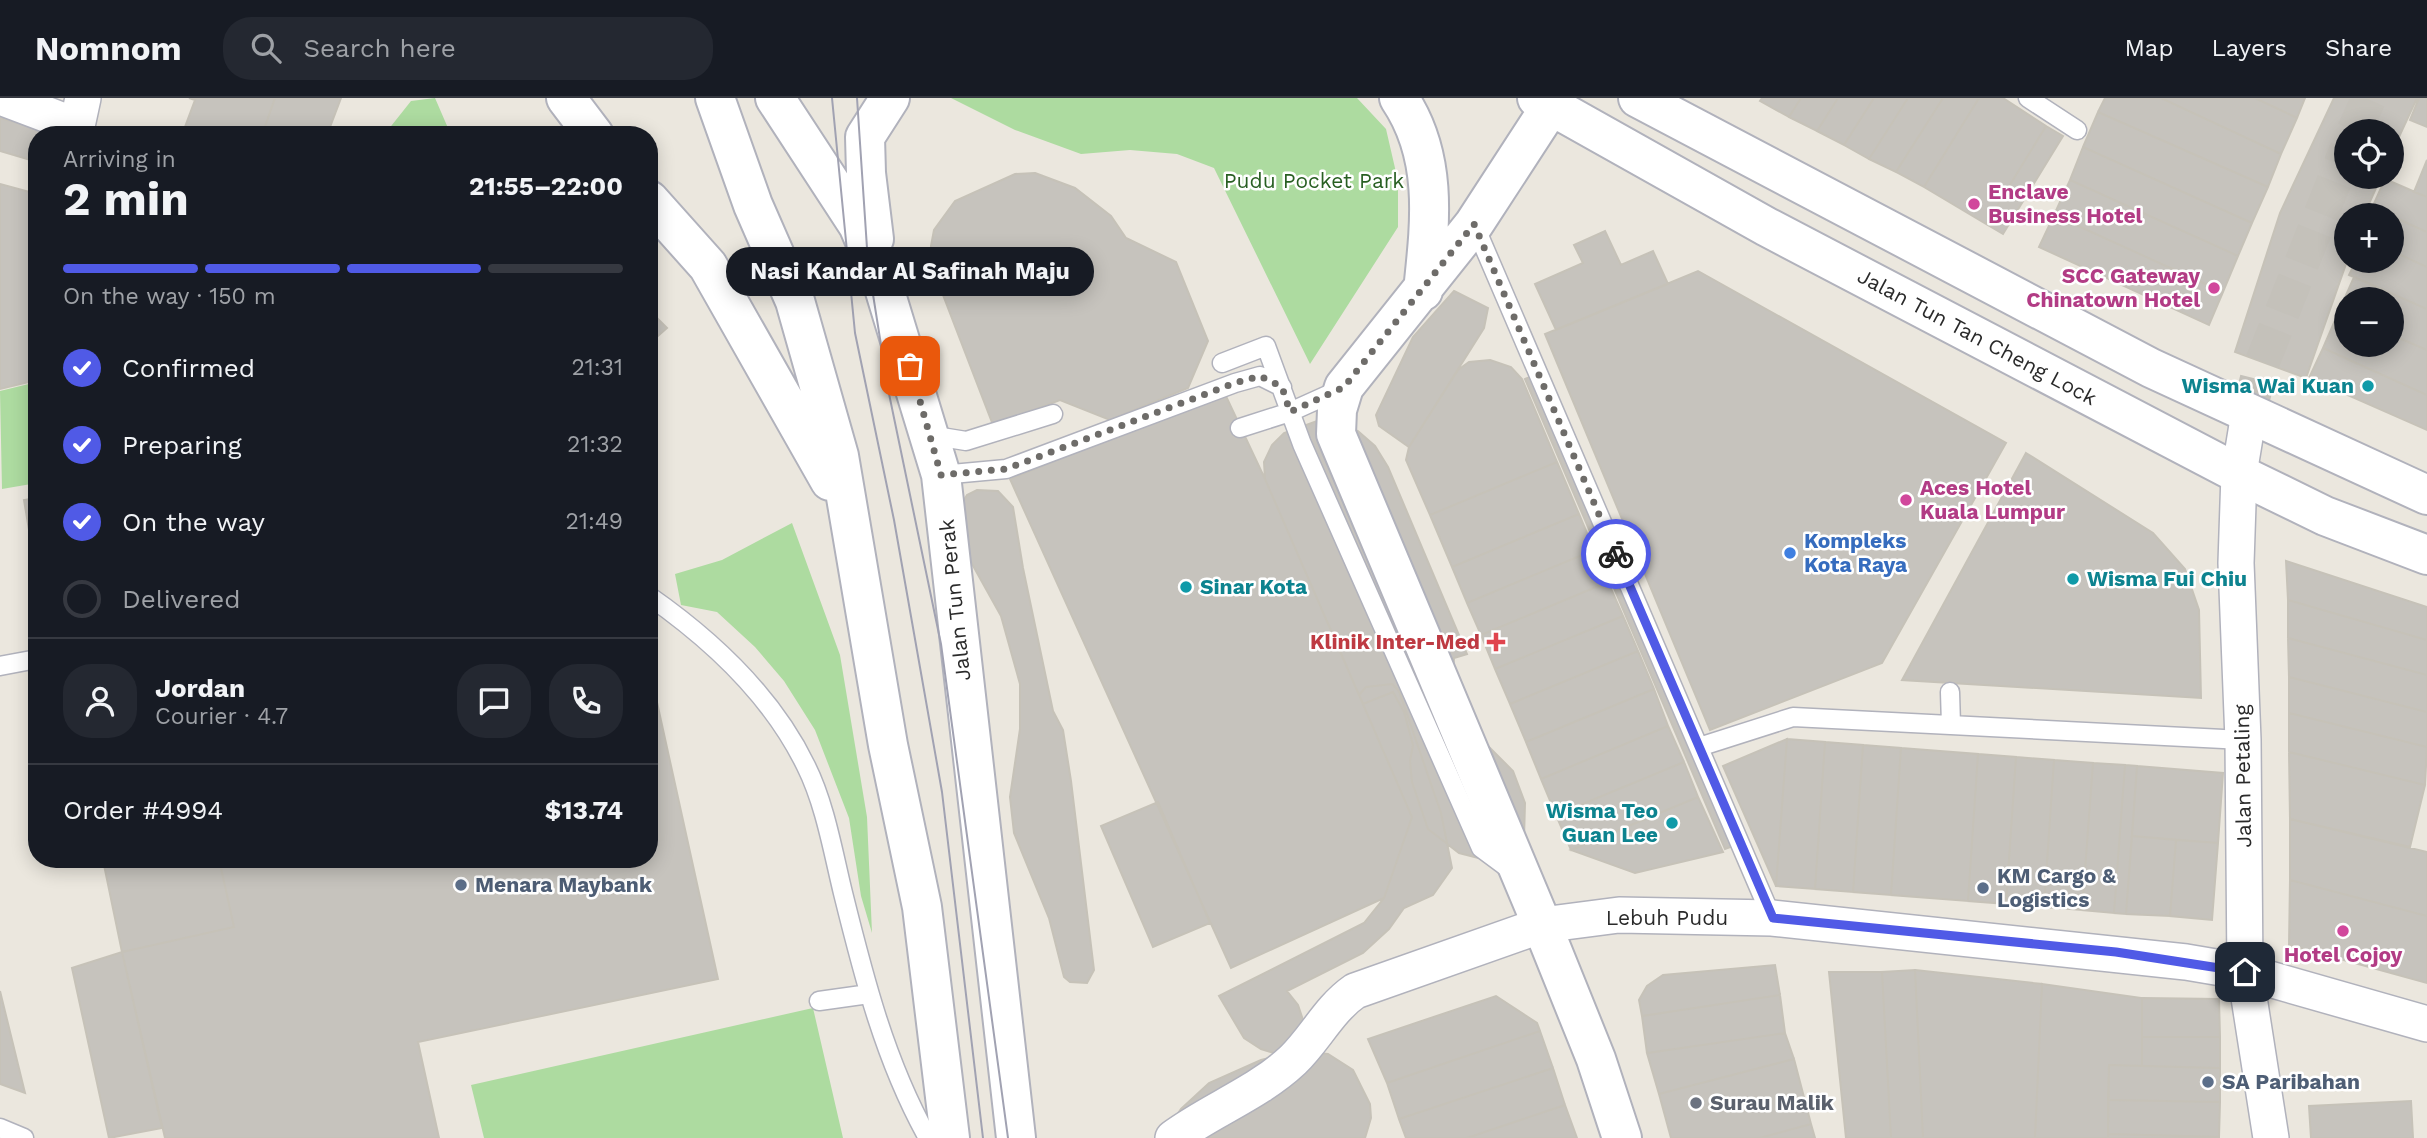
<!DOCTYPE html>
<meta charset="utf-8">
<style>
body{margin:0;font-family:"Work Sans",sans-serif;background:#242831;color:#f1f3f6;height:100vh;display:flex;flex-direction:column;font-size:26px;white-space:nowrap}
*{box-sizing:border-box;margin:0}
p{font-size:23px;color:#9ea1a6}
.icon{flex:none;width:38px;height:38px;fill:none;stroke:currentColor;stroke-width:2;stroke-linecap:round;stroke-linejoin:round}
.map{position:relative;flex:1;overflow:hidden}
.panel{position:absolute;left:28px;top:28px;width:630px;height:742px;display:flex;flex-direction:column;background:#171b24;border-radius:28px;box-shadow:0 4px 18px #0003}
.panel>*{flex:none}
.buttons{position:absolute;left:2334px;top:21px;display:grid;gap:14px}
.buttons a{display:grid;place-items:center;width:70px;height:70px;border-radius:50%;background:#171b24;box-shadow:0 4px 18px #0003;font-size:35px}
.pin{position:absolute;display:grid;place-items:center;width:60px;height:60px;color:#fff;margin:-30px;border-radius:14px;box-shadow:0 4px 10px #0006}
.courier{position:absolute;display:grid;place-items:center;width:70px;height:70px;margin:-35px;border:5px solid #505ae6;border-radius:50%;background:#fff;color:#222;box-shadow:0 2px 9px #0007}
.bubble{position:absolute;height:49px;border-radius:24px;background:#171b24;box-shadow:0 4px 18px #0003;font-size:23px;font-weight:700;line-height:49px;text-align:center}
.headline em{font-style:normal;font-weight:700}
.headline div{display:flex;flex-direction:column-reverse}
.headline{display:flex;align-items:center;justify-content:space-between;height:119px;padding:0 35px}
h1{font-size:46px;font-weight:700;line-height:52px}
.bar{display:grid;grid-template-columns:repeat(4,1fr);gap:10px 7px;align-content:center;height:84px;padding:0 35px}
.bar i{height:9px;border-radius:5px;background:#363941}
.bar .active{background:#505ae6}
.bar p{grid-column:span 4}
.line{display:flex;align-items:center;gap:18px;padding:0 35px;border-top:2px solid #363941}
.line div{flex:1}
.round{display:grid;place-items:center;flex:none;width:74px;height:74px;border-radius:28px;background:#242831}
ol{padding:0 35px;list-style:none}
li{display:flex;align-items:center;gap:21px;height:77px}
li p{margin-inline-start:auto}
li .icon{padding:7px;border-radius:50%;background:#505ae6;color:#fff;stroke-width:4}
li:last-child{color:#9ea1a6}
li i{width:38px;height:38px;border:4px solid #363941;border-radius:50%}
header{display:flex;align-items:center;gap:42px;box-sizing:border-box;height:98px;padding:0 35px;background:#171b24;border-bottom:2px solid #363941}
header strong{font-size:33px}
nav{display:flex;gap:38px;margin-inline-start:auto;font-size:24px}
.search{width:490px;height:63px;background:#242831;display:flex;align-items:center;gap:18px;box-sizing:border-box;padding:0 24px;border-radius:28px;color:#9ea1a6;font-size:26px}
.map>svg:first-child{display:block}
.green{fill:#addba0}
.building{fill:#c6c3bd;stroke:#c6c2b8;stroke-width:2}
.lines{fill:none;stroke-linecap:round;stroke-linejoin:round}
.street-tunnel{stroke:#c4c1ba;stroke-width:35;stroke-dasharray:35 18;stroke-linecap:butt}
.lane-casing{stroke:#b1b2bc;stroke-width:21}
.street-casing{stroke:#b1b2bc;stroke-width:38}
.secondary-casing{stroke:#b1b2bc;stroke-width:42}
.lane{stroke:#fff;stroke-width:18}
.street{stroke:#fff;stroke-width:35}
.secondary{stroke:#fff;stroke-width:38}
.tram{stroke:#a1a2b2;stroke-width:2}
.done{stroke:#6e6c69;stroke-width:7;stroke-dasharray:0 12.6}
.route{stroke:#505ae6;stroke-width:9}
.hotel-dot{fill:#d1479c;stroke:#fff;stroke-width:2.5}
.culture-dot{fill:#0f9aa8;stroke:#fff;stroke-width:2.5}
.shop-dot{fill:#3f7fe0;stroke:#fff;stroke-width:2.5}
.health-dot{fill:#e0444e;stroke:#fff;stroke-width:2.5}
.service-dot{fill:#5c6f8a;stroke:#fff;stroke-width:2.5}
.worship-dot{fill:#6b7280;stroke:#fff;stroke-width:2.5}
.labels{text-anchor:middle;stroke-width:5;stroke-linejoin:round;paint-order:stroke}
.park-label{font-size:21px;fill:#285f22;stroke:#fff}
.hotel-label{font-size:21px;font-weight:bold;fill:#b23c85;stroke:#fff;text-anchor:start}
.street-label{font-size:21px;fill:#2a2a2a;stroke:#fff}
.culture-label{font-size:21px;font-weight:bold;fill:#0d838f;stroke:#fff;text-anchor:end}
.shop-label{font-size:21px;font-weight:bold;fill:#366cbe;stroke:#fff;text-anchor:start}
.health-label{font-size:21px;font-weight:bold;fill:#be3a42;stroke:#fff;text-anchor:end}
.service-label{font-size:21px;font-weight:bold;fill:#4e5e75;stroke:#fff;text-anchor:start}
.worship-label{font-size:21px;font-weight:bold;fill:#5b616d;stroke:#fff;text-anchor:start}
</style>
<header>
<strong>Nomnom</strong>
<div class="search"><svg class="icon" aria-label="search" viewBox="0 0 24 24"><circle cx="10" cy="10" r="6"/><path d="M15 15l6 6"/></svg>Search here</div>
<nav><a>Map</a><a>Layers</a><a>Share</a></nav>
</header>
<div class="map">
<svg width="2427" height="1040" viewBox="0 0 2427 1040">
<rect width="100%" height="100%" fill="#ebe7de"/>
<path class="green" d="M435 0 451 37H384L411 3Z
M951 0H1357L1386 31 1398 83V129L1310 266 1214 70 1177 56 1130 52 1081 56 1015 32Z
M37 284V385L2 391 0 293Z
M792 425 840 557 867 719 872 835 861 798 849 720 815 632 784 583 755 549 717 514 681 507 675 476 722 462Z
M813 910 843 1040H484L471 987Z"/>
<path class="building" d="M189 0H275L262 37H182L195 2Z
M275 0H341L327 37H262Z
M1762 0H1801L1789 19 1760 3Z
M1801 0H1838L1817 33 1789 19Z
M1838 0H1874L1844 47 1817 33Z
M1874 0H1908L1869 61 1844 47Z
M1908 0H1943L1896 74 1869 61Z
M1943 0H1979L1924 89 1896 74Z
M1979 0H2003L2046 28 1986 126 1924 89Z
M2105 0H2161L2281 56 2268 89 2098 14Z
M2161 0H2255L2297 20 2281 56Z
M2255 0H2305L2297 20Z
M2334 0H2417L2392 54V33H2347V79H2381L2364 117H2347V163L2306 280 2235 254 2280 115Z
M2419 0H2427V29L2410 22Z
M2098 14 2268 89 2252 125 2083 49Z
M0 20 60 37H37V64L0 53Z
M2046 28 2063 38 2003 136 1986 126Z
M2083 49 2252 125 2238 158 2070 82Z
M2427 62V99L2414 94Z
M1035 75 1075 90 1111 118 1126 140 1176 164 1208 243 1188 290 1110 322 1060 302 993 327 930 163 931 148 934 132 955 103 1015 76Z
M2385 81 2427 99V134L2372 110Z
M2070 82 2238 158 2223 194 2054 117Z
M0 86 37 96V282L0 291Z
M2372 110 2390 117H2369Z
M2054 117 2223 194 2209 227 2039 149Z
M2392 118 2427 134V169L2392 153Z
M1605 133 1621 167 1653 153 1668 186 1556 232 1535 186 1583 165 1574 147Z
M2392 153 2427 169V211L2349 177 2356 163H2392Z
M1698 173 2006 345 1882 565 1710 632 1545 236Z
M2354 179 2427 211V252L2392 237V201H2347V217L2339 213Z
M1454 193 1488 210 1484 230 1409 349 1379 328 1376 317 1413 239Z
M649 212 667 230 658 238 649 229Z
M2339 213 2347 217V247H2392V237L2427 252V297L2323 250Z
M2323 250 2427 297V332L2309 280Z
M1490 262 1511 269 1522 281 1557 364 1430 417 1406 362 1409 349 1458 272 1469 264Z
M1535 277 1736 747 1725 751 1525 281Z
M1224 294 1265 381 1412 719 1384 800 1231 870 1010 381Z
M1317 323 1337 325 1358 333 1375 348 1388 369 1467 556 1454 560 1453 578 1486 646 1513 673 1525 705 1524 741 1482 761 1459 755 1428 731 1412 684 1410 663 1413 647 1404 614 1393 594 1363 606 1265 381 1264 364 1272 347 1284 335Z
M2026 355 2153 435 2185 471 2199 512 2201 600 1902 582Z
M1557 364 1579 416 1452 469 1430 417Z
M977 392 998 393 1013 409 1023 470 1053 613 1063 632 1071 683 1094 872 1087 885 1070 884 1064 879 1049 820 1014 735 1010 699 1020 631V586L1001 518 967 457 961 407 967 397Z
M37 400V480L24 402Z
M1579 416 1594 452 1467 505 1452 469Z
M1594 452 1608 484 1481 537 1467 505Z
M2286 463 2427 509V542L2288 502Z
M1608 484 1623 518 1495 571 1481 537Z
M2288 502 2427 542V577L2288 540Z
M1623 518 1638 553 1510 606 1495 571Z
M2288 540 2427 577V614L2289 579Z
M1638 553 1654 591 1526 644 1510 606Z
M649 568 718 881 418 944 439 1040H165L122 854 234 829 219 761H649Z
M2289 579 2427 614V649L2289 615Z
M1392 586 1399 593 1441 715 1452 770 1433 797 1404 810 1389 831 1363 855 1287 893 1298 907 1303 922 1299 942 1285 953 1274 955 1261 951 1244 940 1219 898 1364 825 1384 800 1412 719 1359 597 1366 589Z
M1654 591 1668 628 1541 681 1526 644Z
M2289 615 2427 649 2425 687 2289 654Z
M1668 628 1684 664 1556 717 1541 681Z
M1787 641 1776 788 1723 668Z
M1787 641 1825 644 1815 791 1776 788Z
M1825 644 1863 647 1853 794 1815 791Z
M1863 647 1901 650 1891 797 1853 794Z
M1901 650 1978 656 1968 803 1891 797Z
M2289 654 2425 687 2410 749 2290 721Z
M1978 656 2016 659 2006 806 1968 803Z
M2016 659 2054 662 2044 809 2006 806Z
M2054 662 2093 665 2082 812 2044 809Z
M1684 664 1698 699 1571 752 1556 717Z
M2093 665 2125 667 2114 815 2082 812Z
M2125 667 2137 668 2126 816 2114 815Z
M2137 668 2223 675 2218 745 2132 738Z
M1698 699 1723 754 1635 775 1571 752Z
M1158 704 1210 825 1153 849 1101 728Z
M2290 721 2427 754V818L2290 782Z
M2132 738 2176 742 2170 818 2126 816Z
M2176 742 2218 745 2212 822 2170 818Z
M126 761H219L234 829 122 854 104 767Z
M2290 782 2427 818V885L2289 847Z
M122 854 162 1030 109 1040 72 870Z
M1775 867 1780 897 1642 918 1639 902 1647 888 1663 877Z
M1915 872 1923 1040H1891L1882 874Z
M1915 872 2042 886 2035 1040H1923Z
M1829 874H1882L1891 1040H1846Z
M2042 886 2142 900V968L2109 967 2108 1040H2035Z
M0 893 25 995 0 986Z
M1780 897 1785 935 1647 955 1642 918Z
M1496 898 1537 925 1540 933 1387 985 1368 941Z
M2142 900 2219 901 2220 939H2142Z
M1540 933 1553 970 1399 1021 1387 985Z
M1785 935 1794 961 1659 996 1647 955Z
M2142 939H2220V970L2142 968Z
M1298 953 1328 956 1353 972 1370 1006 1371 1020 1365 1040H1162L1181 1011 1209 985 1261 962Z
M1794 961 1811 1026 1760 1040H1671L1659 996Z
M2109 967 2220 970V1004L2108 1002Z
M1553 970 1565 1007 1467 1040H1406L1399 1021Z
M2108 1002 2220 1004 2219 1039 2108 1036Z
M2411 1003 2413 1040H2311L2309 1008Z
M1565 1007 1577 1040H1467Z
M1811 1026 1815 1040H1760Z
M2108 1036 2219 1039V1040H2108Z"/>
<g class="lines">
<path class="street-tunnel" d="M2354 33 2369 0
M2249 315 2260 270 2347 51"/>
<defs>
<path id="lane" d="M2028 0 2077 32
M1474 126 1772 820
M1222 265 1266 248 1302 346 1481 750 1512 773
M1240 330 1290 314 1341 291
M929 337 966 343 1053 316
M942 380 941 377 1006 371 1235 285 1260 278 1282 289
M649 498C712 542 772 598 806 668 825 706 833 754 843 795 864 880 885 963 928 1040
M0 568 37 561
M1950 594 1951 627
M1699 649 1793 619 2243 642
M819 903 869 896
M0 1030 24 1040"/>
<path id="street" d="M3 0 77 28 83 0
M2249 315 2239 376 2236 465 2243 642 2245 874 2271 1040
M1173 1040C1211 1012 1258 995 1293 962 1315 941 1329 911 1355 893L1542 827 1619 817 1772 820 2186 864 2245 874 2427 926"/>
<path id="secondary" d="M566 0 594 37
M715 0 753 107 795 203 839 358 888 647 922 809 950 1040
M775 0 858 127 881 180 941 377 1016 1040
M1399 0C1439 59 1430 126 1423 193
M1537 0 1767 129 2239 376 2325 418 2427 457
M1556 0 1474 126 1344 289 1337 312 1336 336 1542 827 1596 961 1622 1040
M1638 0 2151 270 2427 397
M649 102 708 168 830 383
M874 141 866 75 865 39 890 0"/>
</defs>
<use href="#lane" class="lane-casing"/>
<use href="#street" class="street-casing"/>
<use href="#secondary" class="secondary-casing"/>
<use href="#lane" class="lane"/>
<use href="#street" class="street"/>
<use href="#secondary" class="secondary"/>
<path class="tram" d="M832 0 855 235 894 422 942 694 983 1040
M857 0 868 165 888 291 941 546 1008 1040"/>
</g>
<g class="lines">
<path class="done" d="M910 268 941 377 1006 371 1235 285 1260 278 1282 289 1290 314 1344 289 1474 126 1616 456"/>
<path class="route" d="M1616 456 1773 820 2116 854 2245 874"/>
</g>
<g class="hotel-dot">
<circle cx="1974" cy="106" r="7"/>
<circle cx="2214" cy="190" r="7"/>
<circle cx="1906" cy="402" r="7"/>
<circle cx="2343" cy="833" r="7"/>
</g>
<g class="culture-dot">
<circle cx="2368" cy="288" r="7"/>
<circle cx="2073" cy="481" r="7"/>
<circle cx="1186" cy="489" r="7"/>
<circle cx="1672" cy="725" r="7"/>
</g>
<circle class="shop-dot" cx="1790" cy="455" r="7"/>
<path class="health-dot" d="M1492.5 533.5h7v7h7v7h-7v7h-7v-7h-7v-7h7z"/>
<g class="service-dot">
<circle cx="461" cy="787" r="7"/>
<circle cx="1983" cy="790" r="7"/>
<circle cx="2208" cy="984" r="7"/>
</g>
<circle class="worship-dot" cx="1696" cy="1005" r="7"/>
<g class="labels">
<g class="park-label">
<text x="1314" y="90">Pudu Pocket Park</text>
</g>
<g class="hotel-label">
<text x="1988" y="101">Enclave<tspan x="1988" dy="24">Business Hotel</tspan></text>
<text x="2200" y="185" text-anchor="end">SCC Gateway<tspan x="2200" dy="24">Chinatown Hotel</tspan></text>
<text x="1920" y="397">Aces Hotel<tspan x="1920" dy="24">Kuala Lumpur</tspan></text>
<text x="2343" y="864" text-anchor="middle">Hotel Cojoy</text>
</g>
<g class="street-label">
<text transform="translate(1977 239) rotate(28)" y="7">Jalan Tun Tan Cheng Lock</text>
<text transform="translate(955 502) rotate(-96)" y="7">Jalan Tun Perak</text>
<text transform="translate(2243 678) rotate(-91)" y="7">Jalan Petaling</text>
<text x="1667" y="827">Lebuh Pudu</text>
</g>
<g class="culture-label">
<text x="2354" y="295">Wisma Wai Kuan</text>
<text x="2087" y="488" text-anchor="start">Wisma Fui Chiu</text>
<text x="1200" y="496" text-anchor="start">Sinar Kota</text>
<text x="1658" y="720">Wisma Teo<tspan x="1658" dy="24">Guan Lee</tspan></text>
</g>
<g class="shop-label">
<text x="1804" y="450">Kompleks<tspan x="1804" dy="24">Kota Raya</tspan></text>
</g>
<g class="health-label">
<text x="1480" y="551">Klinik Inter-Med</text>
</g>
<g class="service-label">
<text x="1997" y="785">KM Cargo &amp;<tspan x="1997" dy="24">Logistics</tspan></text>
<text x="475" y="794">Menara Maybank</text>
<text x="2222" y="991">SA Paribahan</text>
</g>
<g class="worship-label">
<text x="1710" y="1012">Surau Malik</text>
</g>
</g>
</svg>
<div class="buttons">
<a><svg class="icon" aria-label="locate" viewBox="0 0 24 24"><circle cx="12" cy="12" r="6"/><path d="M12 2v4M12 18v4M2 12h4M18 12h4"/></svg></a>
<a>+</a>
<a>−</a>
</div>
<div class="pin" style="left:910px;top:268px;background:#ea580c"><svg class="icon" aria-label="bag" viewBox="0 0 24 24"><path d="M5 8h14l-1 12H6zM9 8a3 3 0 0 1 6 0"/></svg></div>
<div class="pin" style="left:2245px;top:874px;background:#1f2937"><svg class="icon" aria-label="home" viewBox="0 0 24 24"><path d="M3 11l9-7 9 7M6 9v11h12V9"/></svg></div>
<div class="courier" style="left:1616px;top:456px"><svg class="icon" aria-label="bike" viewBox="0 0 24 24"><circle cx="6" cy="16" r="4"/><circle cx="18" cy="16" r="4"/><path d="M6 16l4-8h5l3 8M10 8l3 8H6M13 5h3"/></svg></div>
<div class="bubble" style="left:726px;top:149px;width:368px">Nasi Kandar Al Safinah Maju</div>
<section class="panel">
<div class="headline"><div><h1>2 min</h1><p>Arriving in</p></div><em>21:55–22:00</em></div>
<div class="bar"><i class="active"></i><i class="active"></i><i class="active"></i><i></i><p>On the way · 150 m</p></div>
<ol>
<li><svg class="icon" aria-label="check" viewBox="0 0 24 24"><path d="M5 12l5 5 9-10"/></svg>Confirmed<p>21:31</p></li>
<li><svg class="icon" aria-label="check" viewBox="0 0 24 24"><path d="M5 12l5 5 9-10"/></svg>Preparing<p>21:32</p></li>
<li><svg class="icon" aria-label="check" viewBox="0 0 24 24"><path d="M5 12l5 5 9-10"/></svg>On the way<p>21:49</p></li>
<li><i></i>Delivered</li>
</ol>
<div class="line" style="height:126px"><a class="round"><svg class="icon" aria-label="person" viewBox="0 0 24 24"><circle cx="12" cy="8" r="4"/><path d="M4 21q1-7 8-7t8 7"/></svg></a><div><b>Jordan</b><p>Courier · 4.7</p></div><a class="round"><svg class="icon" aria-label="chat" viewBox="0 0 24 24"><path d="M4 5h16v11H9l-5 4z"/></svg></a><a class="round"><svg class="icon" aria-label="phone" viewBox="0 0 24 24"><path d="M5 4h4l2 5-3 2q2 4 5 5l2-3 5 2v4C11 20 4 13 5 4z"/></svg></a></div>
<div class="line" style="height:91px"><div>Order #4994</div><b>$13.74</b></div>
</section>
</div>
